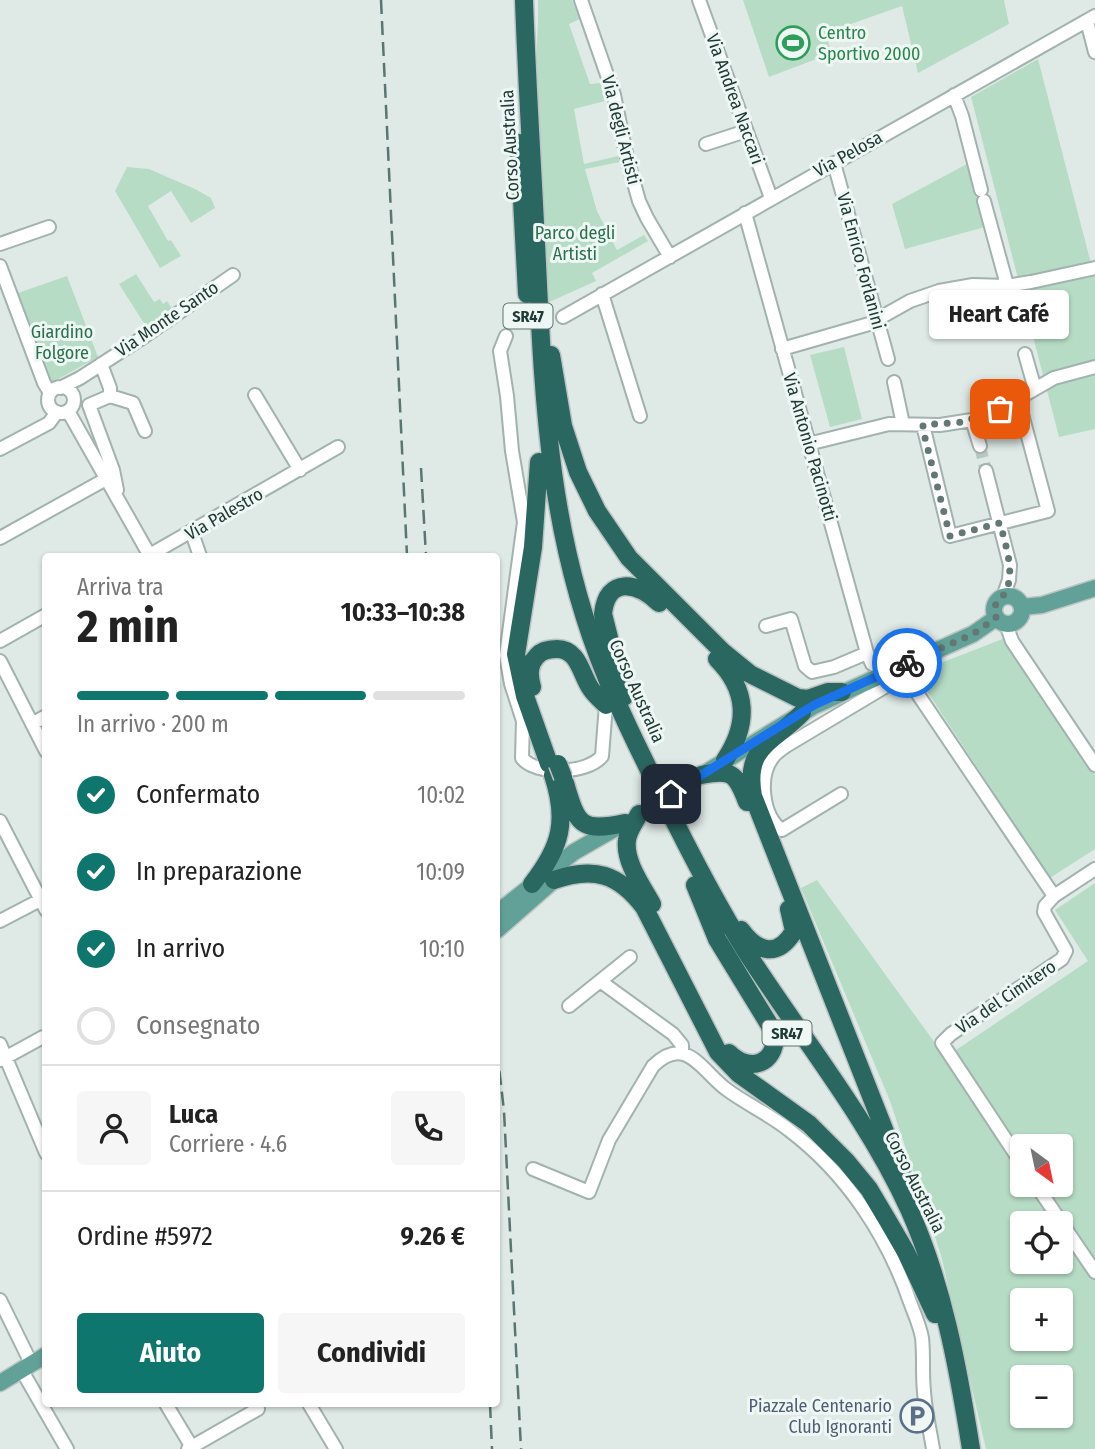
<!DOCTYPE html>
<html lang="it">
<meta charset="utf-8">
<style>
body{margin:0;font-family:"Fira Sans Condensed",sans-serif;background:#f6f6f6;color:#222;height:100vh;display:flex;flex-direction:column;font-size:26px;white-space:nowrap}
*{box-sizing:border-box;margin:0}
p{font-size:23px;color:#767676}
.icon{flex:none;width:38px;height:38px;fill:none;stroke:currentColor;stroke-width:2;stroke-linecap:round;stroke-linejoin:round}
.map{position:relative;flex:1;overflow:hidden}
.sheet{position:absolute;left:42px;top:553px;width:458px;height:854px;display:flex;flex-direction:column;background:#fff;border-radius:7px;box-shadow:0 2px 5px #0004}
.sheet>*{flex:none}
.needle{width:46px;rotate:147deg}
.fabs{position:absolute;left:1010px;top:1134px;display:grid;gap:14px}
.fabs a{display:grid;place-items:center;width:63px;height:63px;border-radius:7px;background:#fff;box-shadow:0 2px 5px #0004;font-size:35px}
.pin{position:absolute;display:grid;place-items:center;width:60px;height:60px;color:#fff;margin:-30px;border-radius:14px;box-shadow:0 4px 10px #0006}
.courier{position:absolute;display:grid;place-items:center;width:70px;height:70px;margin:-35px;border:5px solid #1a73e8;border-radius:50%;background:#fff;color:#222;box-shadow:0 2px 9px #0007}
.bubble{position:absolute;height:49px;border-radius:7px;background:#fff;box-shadow:0 2px 5px #0004;font-size:23px;font-weight:700;line-height:49px;text-align:center}
.head em{font-style:normal;font-weight:700}
.head div{display:flex;flex-direction:column-reverse}
.head{display:flex;align-items:center;justify-content:space-between;height:119px;padding:0 35px}
h1{font-size:46px;font-weight:700;line-height:52px}
.bar{display:grid;grid-template-columns:repeat(4,1fr);gap:10px 7px;align-content:center;height:84px;padding:0 35px}
.bar i{height:9px;border-radius:5px;background:#e0e0e0}
.bar .active{background:#0f766e}
.bar p{grid-column:span 4}
.line{display:flex;align-items:center;gap:18px;padding:0 35px;border-top:2px solid #e0e0e0}
.line div{flex:1}
.round{display:grid;place-items:center;flex:none;width:74px;height:74px;border-radius:7px;background:#f6f6f6}
ol{padding:0 35px;list-style:none}
li{display:flex;align-items:center;gap:21px;height:77px}
li p{margin-inline-start:auto}
li .icon{padding:7px;border-radius:50%;background:#0f766e;color:#fff;stroke-width:4}
li:last-child{color:#767676}
li i{width:38px;height:38px;border:4px solid #e0e0e0;border-radius:50%}
.button{display:flex;gap:14px;margin-top:auto;padding:14px 35px}
.button a{flex:1;height:80px;border-radius:7px;background:#0f766e;color:#fff;font-size:28px;font-weight:700;line-height:80px;text-align:center}
.button a+a{background:#f6f6f6;color:#222}
.map>svg:first-child{display:block}
.green{fill:#b7dcc5;fill-rule:evenodd}
.lines{fill:none;stroke-linecap:round;stroke-linejoin:round}
.minor-tunnel{stroke:#b9c7c3;stroke-width:12;stroke-dasharray:12 6;stroke-linecap:butt}
.minor-casing{stroke:#a2b2ae;stroke-width:16}
.major-casing{stroke:#bcc4c3;stroke-width:19}
.highway-casing{stroke:#bcc4c3;stroke-width:21}
.minor{stroke:#fff;stroke-width:12}
.major{stroke:#62a197;stroke-width:16}
.highway{stroke:#2b6761;stroke-width:18}
.rail{stroke:#5a7672;stroke-width:2.5;stroke-dasharray:14 7;stroke-linecap:butt}
.major-bridge-casing{stroke:#bcc4c3;stroke-width:19;stroke-linecap:butt}
.highway-bridge-casing{stroke:#bcc4c3;stroke-width:21;stroke-linecap:butt}
.major-bridge{stroke:#62a197;stroke-width:16}
.highway-bridge{stroke:#2b6761;stroke-width:18}
.done{stroke:#637874;stroke-width:7;stroke-dasharray:0 12.6}
.route{stroke:#1a73e8;stroke-width:9}
.labels{text-anchor:middle;stroke-width:6;stroke-linejoin:round;paint-order:stroke}
.shield{fill:#eff7f4;stroke:#5e736f;stroke-width:2}
.shield-label{font-size:16px;font-weight:bold;fill:#203a36}
.leisure-label{font-size:18px;fill:#27864d;stroke:#eff7f4;text-anchor:start}
.street-label{font-size:18px;fill:#203a36;stroke:#eff7f4}
.park-label{font-size:18px;fill:#2a714d;stroke:#eff7f4}
.service-label{font-size:18px;fill:#4e5e75;stroke:#eff7f4;text-anchor:end}
</style>
<div class="map">
<svg width="1095" height="1449" viewBox="0 0 1095 1449">
<rect width="100%" height="100%" fill="#dfeae6"/>
<path class="green" d="M538 0H572L580 19 569 24 590 84 601 83 605 101 574 109 584 164 618 156 620 162 585 169 597 211 617 250 644 235 648 241 592 273 596 281 547 303C540 224 537 144 537 65 536 43 539 22 538 0Z
M743 0H1004L1009 24 918 73 902 6 825 33 832 53 769 77Z
M1038 59 1095 279V429L1059 437 971 97Z
M967 164 985 227 905 249 892 204Z
M127 167 149 169 195 189 211 198 215 208 191 223 171 191 148 206 168 241 171 240 181 256 160 268 115 191Z
M136 274 154 302 160 299 163 304 167 301 173 310 147 328 119 284Z
M67 276 98 357 51 383 47 382 15 294Z
M844 347 862 419 830 427 810 355Z
M1005 638 1095 774V849L1050 878 915 673Z
M817 880 935 1043 1022 1172V1185H1031L1057 1223H1022V1262H1060L1061 1229 1095 1280V1449H986L941 1255 890 1101 801 888ZM1022 1300H1060V1339H1022ZM1022 1377H1060V1416H1022Z
M1095 883V1264L1042 1185H1060V1146H1022V1155L953 1052 1088 961 1055 910Z"/>
<g class="lines">
<path class="minor-tunnel" d="M980 446 986 471"/>
<defs>
<path id="minor" d="M581 0 614 95 627 158 639 201 647 218 670 257
M699 0 771 198
M1087 21 1095 52
M954 95 962 116 981 190
M706 144 746 131
M834 163 888 359
M984 201 1019 329
M745 213 867 653 872 664 887 672
M0 244 49 227
M0 266 44 383 50 393
M602 294 640 416
M563 317 1095 16
M506 336 500 351 507 396 512 451 524 522 506 655 511 684 523 721 522 758C536 776 588 774 602 756L606 705
M782 349 869 324 910 301 939 291 973 285 1006 286 1031 282 1095 268
M1025 354 1035 389
M101 364 110 388V396L89 405 113 470 117 490
M894 382 903 424
M48 400a13 13 0 1 1 26 0a13 13 0 1 1-26 0Z
M60 388 80 378 145 336 233 275
M255 395 300 470
M110 396 133 403 145 431
M68 411 150 556
M972 420 980 446
M923 425 950 536 1048 511 1018 399
M808 444 889 424 940 425 972 420 1000 409 1054 378 1095 367
M0 449 49 423 57 412
M986 471 1010 565 1009 580 1003 597
M192 533 200 556
M0 538 106 479
M148 556 338 447
M1006 624 1012 641 1095 765
M766 626 791 619 805 666 812 672 834 667 867 653
M0 641 46 615
M0 661 46 751
M902 665 909 681 1054 896 1095 869
M32 724 46 716
M841 794 782 830C762 816 758 776 773 757 776 753 782 749 786 746L893 682 890 670
M0 821 46 910
M0 921 46 897
M600 981 673 1034 682 1045V1053
M569 1006 630 957
M0 1044 46 1153
M1 1060 43 1037
M1022 1164 942 1043 951 1034 1062 959 1066 951 1044 912 1045 906 1054 896
M533 1169 589 1192 609 1140 653 1066C686 1034 701 1070 726 1089 746 1104 769 1114 789 1130 846 1173 887 1235 910 1302 914 1313 920 1326 922 1338 924 1355 922 1373 924 1391 925 1410 930 1430 933 1449
M1036 1185 1095 1272
M0 1300 31 1363
M21 1369 67 1449
M166 1404 193 1449
M309 1404 336 1449
M188 1449 258 1409"/>
<path id="major" d="M994 610a14 14 0 1 1 28 0a14 14 0 1 1-28 0Z
M1022 607 1042 605 1095 588
M671 794 814 706 973 634 996 618
M497 913 574 852 621 825
M497 930 562 873
M0 1383 46 1355"/>
<path id="highway" d="M524 0C527 88 533 176 537 264 544 409 550 540 606 676 622 717 642 756 662 796 688 849 715 902 747 953 801 1037 867 1117 909 1209 943 1285 958 1367 971 1449
M519 143 527 294
M551 355 563 426 578 472 597 511 629 558 723 652 750 674 798 698 808 699 828 692H842
M539 462 533 547 516 654 525 696 549 764
M717 659C748 690 749 724 725 760
M532 687C529 676 528 665 537 656 542 650 549 649 557 649 579 649 581 675 591 689 595 695 601 700 606 705
M624 697 603 614C607 576 637 582 659 603
M802 713C773 743 744 746 753 796L904 1180
M701 775C732 769 736 773 747 802
M565 783C577 824 580 833 625 823
M639 814C635 822 628 831 627 840 624 861 642 886 652 904
M554 880C594 866 619 874 644 907L718 1052 739 1074 809 1124 846 1161 869 1189 888 1221 906 1252 935 1314
M532 884C561 847 568 821 553 775
M695 885 717 939 775 1034C776 1065 749 1073 729 1053
M741 930C758 953 778 958 794 931L789 909"/>
</defs>
<use href="#minor" class="minor-casing"/>
<use href="#major" class="major-casing"/>
<use href="#highway" class="highway-casing"/>
<use href="#minor" class="minor"/>
<use href="#major" class="major"/>
<use href="#highway" class="highway"/>
<path class="rail" d="M381 0 407 556
M421 468 426 556
M497 1050 504 1111 521 1449
M490 1404 492 1449"/>
<defs>
<path id="major-bridge" d="M650 807 671 794"/>
<path id="highway-bridge" d="M558 764 563 777"/>
</defs>
<use href="#major-bridge" class="major-bridge-casing"/>
<use href="#highway-bridge" class="highway-bridge-casing"/>
<use href="#major-bridge" class="major-bridge"/>
<use href="#highway-bridge" class="highway-bridge"/>
</g>
<g class="lines">
<path class="done" d="M907 663 973 634 996 618 995 606C997 602 1000 600 1002 597 1018 578 1005 544 1000 523L950 536 923 430V425L962 422 1000 409"/>
<path class="route" d="M671 794 814 705 907 663"/>
</g>
<defs>
<symbol id="stadium-ring" viewBox="-11 -11 22 22"><circle r="9.5" fill="#eff7f4" stroke="#2e9e5b" stroke-width="1.5"/><path d="M0-5a6.5 5 0 1 0 0 10a6.5 5 0 1 0 0-10ZM-3.5-1.8h7v3.6h-7Z" fill="#2e9e5b"/></symbol>
<symbol id="parking-ring" viewBox="-11 -11 22 22"><circle r="9.5" fill="#eff7f4" stroke="#5c6f8a" stroke-width="1.5"/><path d="M-3.5-5.5H1a3.5 3.5 0 0 1 0 7H-1V5.5H-3.5ZM-1-3.4V-.6H.8a1.4 1.4 0 0 0 0-2.8Z" fill="#5c6f8a"/></symbol>
</defs>
<g fill-rule="evenodd">
<use href="#stadium-ring" x="774" y="24" width="38" height="38"/>
<use href="#parking-ring" x="898" y="1397" width="38" height="38"/>
</g>
<g class="labels">
<g class="shield">
<rect x="503.5" y="303.5" width="49" height="25" rx="5"/>
<rect x="762.5" y="1020.5" width="49" height="25" rx="5"/>
</g>
<g class="shield-label">
<text x="528" y="322">SR47</text>
<text x="787" y="1039">SR47</text>
</g>
<g class="leisure-label">
<text x="818" y="39">Centro<tspan x="818" dy="21">Sportivo 2000</tspan></text>
</g>
<g class="street-label">
<text transform="translate(735 99) rotate(70)" y="6">Via Andrea Naccari</text>
<text transform="translate(621 130) rotate(76)" y="6">Via degli Artisti</text>
<text transform="translate(510 145) rotate(-93)" y="6">Corso Australia</text>
<text transform="translate(848 154) rotate(-29)" y="6">Via Pelosa</text>
<text transform="translate(861 261) rotate(75)" y="6">Via Enrico Forlanini</text>
<text transform="translate(167 319) rotate(-34)" y="6">Via Monte Santo</text>
<text transform="translate(810 447) rotate(74)" y="6">Via Antonio Pacinotti</text>
<text transform="translate(224 514) rotate(-30)" y="6">Via Palestro</text>
<text transform="translate(637 691) rotate(66)" y="6">Corso Australia</text>
<text transform="translate(1006 997) rotate(-34)" y="6">Via del Cimitero</text>
<text transform="translate(915 1182) rotate(63)" y="6">Corso Australia</text>
</g>
<g class="park-label">
<text x="575" y="239">Parco degli<tspan x="575" dy="21">Artisti</tspan></text>
<text x="62" y="338">Giardino<tspan x="62" dy="21">Folgore</tspan></text>
</g>
<g class="service-label">
<text x="892" y="1412">Piazzale Centenario<tspan x="892" dy="21">Club Ignoranti</tspan></text>
</g>
</g>
</svg>
<div class="fabs">
<a><svg class="needle" viewBox="-14 -14 28 28"><path d="M0-13l5 13h-10z" fill="#e53935"/><path d="M0 13l5-13h-10z" fill="#767676"/></svg></a>
<a><svg class="icon" aria-label="locate" viewBox="0 0 24 24"><circle cx="12" cy="12" r="6"/><path d="M12 2v4M12 18v4M2 12h4M18 12h4"/></svg></a>
<a>+</a>
<a>−</a>
</div>
<div class="pin" style="left:1000px;top:409px;background:#ea580c"><svg class="icon" aria-label="bag" viewBox="0 0 24 24"><path d="M5 8h14l-1 12H6zM9 8a3 3 0 0 1 6 0"/></svg></div>
<div class="pin" style="left:671px;top:794px;background:#1f2937"><svg class="icon" aria-label="home" viewBox="0 0 24 24"><path d="M3 11l9-7 9 7M6 9v11h12V9"/></svg></div>
<div class="courier" style="left:907px;top:663px"><svg class="icon" aria-label="bike" viewBox="0 0 24 24"><circle cx="6" cy="16" r="4"/><circle cx="18" cy="16" r="4"/><path d="M6 16l4-8h5l3 8M10 8l3 8H6M13 5h3"/></svg></div>
<div class="bubble" style="left:929px;top:290px;width:140px">Heart Café</div>
<section class="sheet">
<div class="head"><div><h1>2 min</h1><p>Arriva tra</p></div><em>10:33–10:38</em></div>
<div class="bar"><i class="active"></i><i class="active"></i><i class="active"></i><i></i><p>In arrivo · 200 m</p></div>
<ol>
<li><svg class="icon" aria-label="check" viewBox="0 0 24 24"><path d="M5 12l5 5 9-10"/></svg>Confermato<p>10:02</p></li>
<li><svg class="icon" aria-label="check" viewBox="0 0 24 24"><path d="M5 12l5 5 9-10"/></svg>In preparazione<p>10:09</p></li>
<li><svg class="icon" aria-label="check" viewBox="0 0 24 24"><path d="M5 12l5 5 9-10"/></svg>In arrivo<p>10:10</p></li>
<li><i></i>Consegnato</li>
</ol>
<div class="line" style="height:126px"><a class="round"><svg class="icon" aria-label="person" viewBox="0 0 24 24"><circle cx="12" cy="8" r="4"/><path d="M4 21q1-7 8-7t8 7"/></svg></a><div><b>Luca</b><p>Corriere · 4.6</p></div><a class="round"><svg class="icon" aria-label="phone" viewBox="0 0 24 24"><path d="M5 4h4l2 5-3 2q2 4 5 5l2-3 5 2v4C11 20 4 13 5 4z"/></svg></a></div>
<div class="line" style="height:91px"><div>Ordine #5972</div><b>9.26 €</b></div>
<div class="button"><a>Aiuto</a><a>Condividi</a></div>
</section>
</div>
